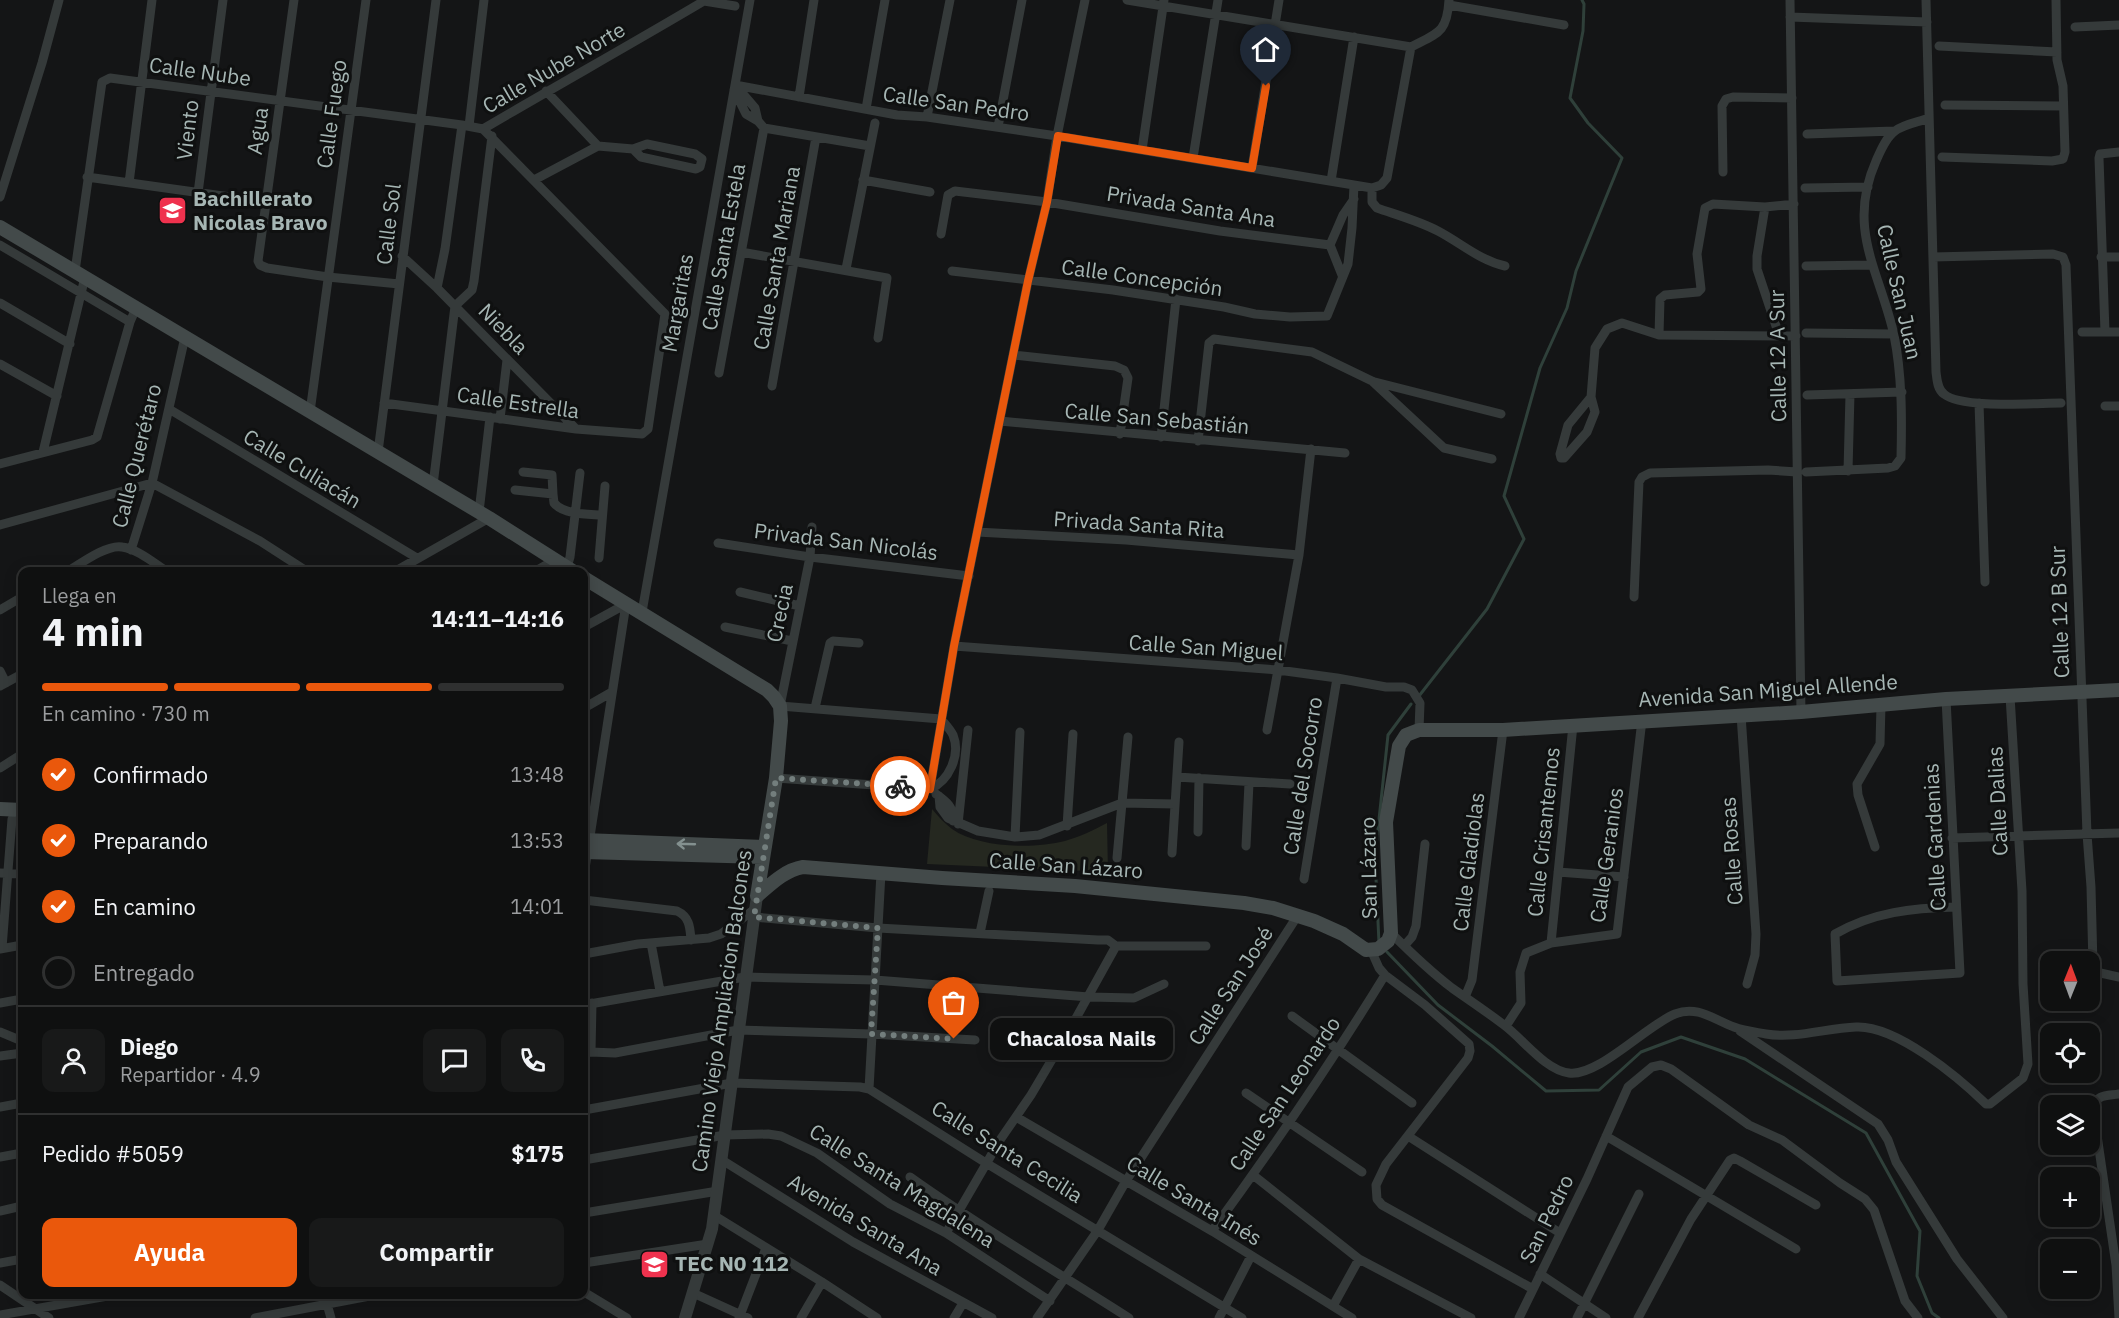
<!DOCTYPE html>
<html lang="es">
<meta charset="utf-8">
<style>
body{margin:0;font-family:"IBM Plex Sans",sans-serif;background:#181919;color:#f1f3f6;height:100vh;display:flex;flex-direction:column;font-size:22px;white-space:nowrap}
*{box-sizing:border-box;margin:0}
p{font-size:20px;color:#9b9d9f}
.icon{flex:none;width:33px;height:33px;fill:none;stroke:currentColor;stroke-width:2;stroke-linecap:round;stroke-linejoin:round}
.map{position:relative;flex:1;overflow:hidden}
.side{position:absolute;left:18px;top:567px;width:570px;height:732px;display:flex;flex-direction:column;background:#0f1010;border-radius:12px;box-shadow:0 3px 15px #0003,0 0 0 2px #2f3030}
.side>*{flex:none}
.needle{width:39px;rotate:1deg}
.tools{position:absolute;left:2040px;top:951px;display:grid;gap:12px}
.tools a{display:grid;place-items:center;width:60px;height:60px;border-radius:12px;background:#0f1010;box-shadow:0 3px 15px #0003,0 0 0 2px #2f3030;font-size:30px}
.pin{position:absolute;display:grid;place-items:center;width:51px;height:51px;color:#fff;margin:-62px -26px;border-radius:50% 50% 50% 0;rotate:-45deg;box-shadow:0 0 6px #0007}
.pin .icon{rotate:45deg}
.courier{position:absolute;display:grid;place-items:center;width:60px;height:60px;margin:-30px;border:4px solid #ea580c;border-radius:50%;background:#fff;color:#222;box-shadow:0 2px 8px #0007}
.bubble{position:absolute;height:42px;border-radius:12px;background:#0f1010;box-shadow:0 3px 15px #0003,0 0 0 2px #2f3030;font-size:20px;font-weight:700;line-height:42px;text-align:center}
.head em{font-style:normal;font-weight:700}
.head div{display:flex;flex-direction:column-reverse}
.head{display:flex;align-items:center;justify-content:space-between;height:102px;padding:0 24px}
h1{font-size:39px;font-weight:700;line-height:45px}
.bar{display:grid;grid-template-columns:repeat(4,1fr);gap:9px 6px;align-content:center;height:72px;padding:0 24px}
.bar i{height:8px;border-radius:4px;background:#2f3030}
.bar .active{background:#ea580c}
.bar p{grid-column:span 4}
.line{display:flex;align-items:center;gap:15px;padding:0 24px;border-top:2px solid #2f3030}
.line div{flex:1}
.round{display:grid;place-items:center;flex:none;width:63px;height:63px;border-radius:12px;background:#181919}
ol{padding:0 24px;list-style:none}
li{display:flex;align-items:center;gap:18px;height:66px}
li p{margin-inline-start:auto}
li .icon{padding:6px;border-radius:50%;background:#ea580c;color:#fff;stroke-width:4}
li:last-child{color:#9b9d9f}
li i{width:33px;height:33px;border:3px solid #2f3030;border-radius:50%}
.button{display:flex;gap:12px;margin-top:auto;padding:12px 24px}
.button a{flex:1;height:69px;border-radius:12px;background:#ea580c;color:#fff;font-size:24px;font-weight:700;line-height:69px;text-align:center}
.button a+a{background:#181919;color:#f1f3f6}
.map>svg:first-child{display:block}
.green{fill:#252820}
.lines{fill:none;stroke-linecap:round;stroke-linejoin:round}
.stream{stroke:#2f403a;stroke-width:3}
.minor{stroke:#353a3a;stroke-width:9}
.tertiary{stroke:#353a3a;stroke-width:12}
.secondary{stroke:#434a4a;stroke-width:14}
.oneway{stroke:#83908f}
.done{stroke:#737e7d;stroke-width:6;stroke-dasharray:0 10.8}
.route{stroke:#ea580c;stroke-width:8}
.labels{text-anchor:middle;stroke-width:6;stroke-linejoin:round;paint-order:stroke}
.street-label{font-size:21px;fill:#a6b6b4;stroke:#0f1010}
.poi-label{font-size:21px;font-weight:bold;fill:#a6b6b4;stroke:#0f1010;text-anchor:start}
</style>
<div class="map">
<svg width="2119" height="1318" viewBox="0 0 2119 1318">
<rect width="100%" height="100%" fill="#141516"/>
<path class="green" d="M932 809C938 816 944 823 952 829 979 848 1033 849 1065 841 1079 837 1094 830 1107 823L1108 872 927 864Z"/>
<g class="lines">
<path class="stream" d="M1419 696 1487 609 1524 539 1504 496 1540 368 1567 308 1576 271 1622 158 1588 123 1570 98 1583 31 1584 4 1582 0
M1379 943 1375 857 1388 735 1411 704
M1387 952 1438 1005 1492 1046 1546 1091 1599 1090 1641 1052 1681 1037 1745 1059 1866 1133 1920 1231 1917 1276 1932 1313 1939 1318"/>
<path class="minor" d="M294 0 258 261 260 265 267 268 328 277 399 284
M1127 0 1411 47
M1790 0 1801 712
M1926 0 1936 372C1937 379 1937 389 1944 394 1961 409 2036 403 2061 403
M704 1 735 6
M1449 5 1564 25
M1790 17 1927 22
M2075 27 2119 25
M1939 46 2057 52
M1411 47C1438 33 1447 33 1449 0
M735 85 897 115 927 117 1057 136 1372 188 1381 185 1387 178 1411 47
M737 87 755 108 758 121
M734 90 746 114 758 121 764 128 870 146
M546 91 598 146
M799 97 814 0
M1945 105 2063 106
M866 109 885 0
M927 117 950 0
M469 126 484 0
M998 127 1022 0
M483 129C556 86 630 45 704 1
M1807 134 1894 131
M598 146 633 149 647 144 695 154 702 159 700 167 696 169 641 157 633 149
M1142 150 1164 0
M1942 157 2052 161 2063 159 2065 152 2063 86 2057 60 2056 0
M1193 158 1218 0
M1252 168 1279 0
M1723 172 1722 106 1726 99 1733 97 1792 98
M87 177 266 202
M534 180 598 146
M863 180 930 192
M1331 181 1354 37
M129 183 152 0
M1372 188V202L1377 208C1397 215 1419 221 1438 231 1461 243 1479 260 1505 266
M1805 188 1868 187
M198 193 223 0
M0 197 42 63 59 0
M941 234 948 195 955 191 1047 202 1220 231 1330 245
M0 245 130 322
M741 252 887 278 878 338
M402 256 437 288 576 429
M1933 257 2053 254 2063 257 2066 265 2087 834 2091 887 2093 966 2096 972 2119 977
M2101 257H2119
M1806 266 1871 265
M846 269 875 123
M75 271 102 82 110 78 462 125 483 129 665 314 648 429 642 434 576 429 384 403
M952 271 1113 290 1224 307 1255 314 1290 317 1327 316 1348 264 1352 228 1354 185
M1342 275 1330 245 1343 215 1354 199
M437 288 445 249 462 125
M0 303 70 344
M2082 332H2119
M2105 332 2099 158 2100 154 2119 152
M1806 333 1893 334
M1659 335 1796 336
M1779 335 1757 269V256L1765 207 1794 204
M1013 355 1115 366 1124 370 1128 378 1120 434
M0 364 57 396
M719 373 764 128
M1375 382 1501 414
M772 386 816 137
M1807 395 1902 392
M1591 397 1595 412 1587 432 1564 458H1561L1560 454 1568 425 1591 397 1595 348 1607 329 1622 323 1659 335 1660 299 1665 295 1698 292 1701 289 1697 254 1705 208 1713 204 1765 207
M1979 403 1985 582
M2105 406H2119
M169 409 417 558
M310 412 366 0
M500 419 507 360
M1000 421 1345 453
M1161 437 1176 299
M1198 441 1209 343 1214 339 1312 352 1372 381 1444 448 1492 459
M43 452 85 277
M378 452 436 0
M0 464 92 440 97 437 130 322 136 308
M1848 471 1850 394
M523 472 552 475 553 494
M1806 472 1888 468 1895 466 1901 458C1902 416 1902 375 1894 335 1880 272 1846 229 1876 161 1880 152 1886 137 1895 131 1904 124 1919 122 1929 118
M433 485 455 306 472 290 474 281 492 136
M515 490 553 494 554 503C564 515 587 514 602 515
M479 512 490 417
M0 525 152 483 260 541 308 572
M977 532 1126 540 1299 555
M718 543 810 557 969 576
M131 550 152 483 185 337
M599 558 605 486
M567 567 570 557 580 473
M67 572C80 564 107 544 122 547 138 549 155 564 168 572
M394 572 489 518
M534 572 555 560
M740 592 800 606
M1634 597 1639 482 1642 477 1650 473 1768 470 1797 472
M0 610 22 597
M642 612 750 0
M584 627 626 604
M725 627 792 641
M954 646 1278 670 1337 678 1386 687H1404L1412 690 1420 703 1419 730
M0 671 6 683
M0 686 22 674
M1946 699 1960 973 1837 981 1835 934C1873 912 1913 908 1956 907
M584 708 612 692
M815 708 830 643 833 641 859 643
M1741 715 1756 934 1755 955 1747 984
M1267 730 1299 555 1311 449
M0 768 22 754
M1177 777 1290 784
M776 778 930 789C949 781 961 755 953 735 950 729 945 724 941 719L780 706 810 557 812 527
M930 789 954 646 1028 281 1047 202 1057 136 1085 0
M936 794C947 802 954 807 953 821
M939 796 940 807 948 818 978 831 1015 837 1039 835 1122 803 1175 804
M958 824 968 730
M1067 826 1073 734
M1198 832 1199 778
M1015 837 1020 732
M1952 838 2119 833
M1246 846 1249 783
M1875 847 1858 795 1857 784 1880 744 1881 705
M1172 853 1179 742
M1117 858 1128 737
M1558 872 1624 877
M0 873 22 874
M584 875 626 604
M1304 879 1337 678
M584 900 677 911C690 917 690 928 691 940
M754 917 878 928 1098 940H1108L1116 946
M980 933 989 891
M1391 933C1410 952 1431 972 1452 988 1469 1000 1487 1012 1504 1025 1523 1039 1545 1070 1569 1073 1598 1077 1647 1025 1675 1014 1698 1005 1714 1020 1734 1027 1744 1031 1755 1032 1766 1034 1796 1039 1826 1028 1856 1027 1896 1025 1958 1077 1986 1104H1990L2023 1078 2028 1064 2023 984 2022 891 2010 696
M651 943 660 991
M1551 943 1573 725
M1116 946H1206
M1404 946 1412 937 1416 926 1425 844
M2 948 12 819
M0 949 22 945
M1371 950 1379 968 1385 975 1425 1005 1469 1044 1470 1051 1468 1058 1386 1164 1376 1185 1377 1199 1382 1205 1533 1289
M584 954 638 944 709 938 721 934 755 909
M1465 997 1472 980 1503 730
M0 1003 22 999
M584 1005 745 977 875 980 1089 997 1134 998 1164 984
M1292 1016 1412 1103
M1506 1026 1521 1003 1520 972 1526 953 1551 943 1617 934 1642 720
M1740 1031 1878 1124 1888 1140 1896 1162 1957 1259 2003 1318
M0 1032 22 1041
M591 1052 592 1003
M584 1054 591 1052 615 1053 738 1030 871 1034 975 1040
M0 1056 22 1053
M869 1089 881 873
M1246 1093 1362 1172
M0 1107 22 1103
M584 1110 732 1083 860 1087 869 1089 986 1163 1242 1318
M1016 1117 1212 1231 1352 1318
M1408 1136 1560 1233
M1606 1136 1796 1249
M0 1157 22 1153
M584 1160 725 1135 768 1134 781 1136 817 1153 890 1204 946 1233 1050 1301
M722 1160 853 1242 992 1318
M1253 1175 1359 1259 1471 1318
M910 1177C981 1228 1056 1271 1129 1318
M0 1211 22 1206
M584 1213 718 1191
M715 1216 822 1282 877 1318
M1212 1231C1273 1148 1331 1063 1385 975
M946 1233 1000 1140 1031 1095 1070 1029 1116 946
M0 1263 22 1259
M584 1263 708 1244
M1540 1274 1606 1318
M0 1285 49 1318
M584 1292 627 1318
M693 1293 748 1318
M327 1304 331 1318
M1333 1306 1359 1259
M0 1315 119 1294
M255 1318 380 1294
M739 1318 766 1248
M801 1318 822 1282
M954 1318 963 1303
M1037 1318 1098 1230 1126 1181 1298 915
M1219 1318 1251 1256
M1519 1318 1587 1179 1628 1087 1652 1067 1661 1065 1671 1069 1749 1125 1782 1140 1840 1183 1865 1199 1874 1210 1905 1301 1918 1318
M1577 1318 1639 1194
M1638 1318 1691 1219 1730 1160 1734 1158 1740 1161 1816 1205
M2119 1318 2116 1265 2093 1108C2096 1094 2107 1096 2119 1094"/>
<path class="tertiary" d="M685 1318 712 1229 757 896"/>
<path class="secondary" d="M0 227 489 518 574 572
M584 578 767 690 774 697 780 706 781 721 776 778 757 896
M0 809 22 810
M584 840 765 847
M584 852 762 857
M757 896C771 884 785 870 803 867L942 878 1075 886 1244 903 1273 908 1314 921 1343 934 1366 950 1378 949 1388 941 1391 933 1386 822 1399 746 1406 735 1419 730H1503L1801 712 1946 699 2119 690"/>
</g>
<defs><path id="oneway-shaft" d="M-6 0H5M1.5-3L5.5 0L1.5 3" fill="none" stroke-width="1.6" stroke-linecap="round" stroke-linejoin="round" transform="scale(1.5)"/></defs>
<use class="oneway" href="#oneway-shaft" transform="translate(686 844) rotate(-178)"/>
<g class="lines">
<path class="done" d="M900 786 776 778 754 917 878 928 871 1034 954 1039"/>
<path class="route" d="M900 786 930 789 954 646 1028 281 1047 202 1058 136 1252 168 1266 86"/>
</g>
<defs>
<symbol id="school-square" viewBox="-11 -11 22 22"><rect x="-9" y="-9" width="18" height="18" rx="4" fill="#ef324e" stroke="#0f1010"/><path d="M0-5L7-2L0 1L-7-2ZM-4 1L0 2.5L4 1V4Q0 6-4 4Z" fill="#fff"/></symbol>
</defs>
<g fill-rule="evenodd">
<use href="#school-square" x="156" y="194" width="33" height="33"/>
<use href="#school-square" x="638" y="1248" width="33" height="33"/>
</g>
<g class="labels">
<g class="street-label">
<text transform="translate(554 68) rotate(-30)" y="7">Calle Nube Norte</text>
<text transform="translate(200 72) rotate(8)" y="7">Calle Nube</text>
<text transform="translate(956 104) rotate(8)" y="7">Calle San Pedro</text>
<text transform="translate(332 114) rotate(-82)" y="7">Calle Fuego</text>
<text transform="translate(188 130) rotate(-83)" y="7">Viento</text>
<text transform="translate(258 131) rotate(-82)" y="7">Agua</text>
<text transform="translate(1191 207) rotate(9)" y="7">Privada Santa Ana</text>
<text transform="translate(389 224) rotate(-83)" y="7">Calle Sol</text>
<text transform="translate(724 247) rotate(-80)" y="7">Calle Santa Estela</text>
<text transform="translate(777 258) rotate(-80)" y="7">Calle Santa Mariana</text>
<text transform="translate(1142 278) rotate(8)" y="7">Calle Concepción</text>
<text transform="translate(1899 292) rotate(77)" y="7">Calle San Juan</text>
<text transform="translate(678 303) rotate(-80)" y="7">Margaritas</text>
<text transform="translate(503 329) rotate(46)" y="7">Niebla</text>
<text transform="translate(1778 356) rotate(-91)" y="7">Calle 12 A Sur</text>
<text transform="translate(518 403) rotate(8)" y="7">Calle Estrella</text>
<text transform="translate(1157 419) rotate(5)" y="7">Calle San Sebastián</text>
<text transform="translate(137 456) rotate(-76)" y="7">Calle Querétaro</text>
<text transform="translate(302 469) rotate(31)" y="7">Calle Culiacán</text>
<text transform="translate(1139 525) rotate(4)" y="7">Privada Santa Rita</text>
<text transform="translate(846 542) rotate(7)" y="7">Privada San Nicolás</text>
<text transform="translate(2060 612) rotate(-92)" y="7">Calle 12 B Sur</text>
<text transform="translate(780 613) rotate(-78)" y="7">Crecia</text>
<text transform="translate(1206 648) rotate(4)" y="7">Calle San Miguel</text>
<text transform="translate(1768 691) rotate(-4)" y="7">Avenida San Miguel Allende</text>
<text transform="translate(1303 776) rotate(-81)" y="7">Calle del Socorro</text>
<text transform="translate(1998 801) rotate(-93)" y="7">Calle Dalias</text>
<text transform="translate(1544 832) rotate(-84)" y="7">Calle Crisantemos</text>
<text transform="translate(1935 837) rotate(-93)" y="7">Calle Gardenias</text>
<text transform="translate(1732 851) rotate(-94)" y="7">Calle Rosas</text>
<text transform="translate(1607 855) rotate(-82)" y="7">Calle Geranios</text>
<text transform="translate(1469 862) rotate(-83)" y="7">Calle Gladiolas</text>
<text transform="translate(1066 866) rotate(4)" y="7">Calle San Lázaro</text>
<text transform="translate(1369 868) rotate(-91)" y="7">San Lázaro</text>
<text transform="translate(1231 986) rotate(-57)" y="7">Calle San José</text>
<text transform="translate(722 1011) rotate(-82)" y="7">Camino Viejo Ampliacion Balcones</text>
<text transform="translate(1285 1094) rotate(-56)" y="7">Calle San Leonardo</text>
<text transform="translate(1007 1152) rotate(32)" y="7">Calle Santa Cecilia</text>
<text transform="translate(902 1186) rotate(32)" y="7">Calle Santa Magdalena</text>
<text transform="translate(1194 1201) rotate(31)" y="7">Calle Santa Inés</text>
<text transform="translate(1547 1219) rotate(-64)" y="7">San Pedro</text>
<text transform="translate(865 1225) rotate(31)" y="7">Avenida Santa Ana</text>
</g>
<g class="poi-label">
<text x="193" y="206">Bachillerato<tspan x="193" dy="24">Nicolas Bravo</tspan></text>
<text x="675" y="1271">TEC N0 112</text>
</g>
</g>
</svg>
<div class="tools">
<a><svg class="needle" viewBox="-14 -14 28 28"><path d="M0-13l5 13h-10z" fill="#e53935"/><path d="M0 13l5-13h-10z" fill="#9b9d9f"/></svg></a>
<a><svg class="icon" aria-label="locate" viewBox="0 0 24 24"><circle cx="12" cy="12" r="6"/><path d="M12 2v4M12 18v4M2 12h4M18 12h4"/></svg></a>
<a><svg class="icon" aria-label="layers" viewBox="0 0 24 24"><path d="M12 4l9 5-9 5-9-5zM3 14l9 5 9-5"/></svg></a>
<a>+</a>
<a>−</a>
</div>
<div class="pin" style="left:954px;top:1039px;background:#ea580c"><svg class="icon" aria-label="bag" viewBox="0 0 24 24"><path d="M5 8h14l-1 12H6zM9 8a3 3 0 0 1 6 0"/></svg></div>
<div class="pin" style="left:1266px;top:86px;background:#1f2937"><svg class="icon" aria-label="home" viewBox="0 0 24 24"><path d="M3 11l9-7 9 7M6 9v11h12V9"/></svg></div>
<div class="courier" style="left:900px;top:786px"><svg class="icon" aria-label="bike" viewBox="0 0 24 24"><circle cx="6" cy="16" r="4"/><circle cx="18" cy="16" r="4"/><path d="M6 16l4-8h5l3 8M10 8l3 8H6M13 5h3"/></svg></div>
<div class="bubble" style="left:990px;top:1018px;width:183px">Chacalosa Nails</div>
<section class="side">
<div class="head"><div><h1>4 min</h1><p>Llega en</p></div><em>14:11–14:16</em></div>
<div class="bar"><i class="active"></i><i class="active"></i><i class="active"></i><i></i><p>En camino · 730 m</p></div>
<ol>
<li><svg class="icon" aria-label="check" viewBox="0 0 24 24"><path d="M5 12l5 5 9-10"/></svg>Confirmado<p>13:48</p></li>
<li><svg class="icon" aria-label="check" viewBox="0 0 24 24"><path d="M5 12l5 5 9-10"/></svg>Preparando<p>13:53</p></li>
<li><svg class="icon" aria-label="check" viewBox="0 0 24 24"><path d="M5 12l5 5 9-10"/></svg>En camino<p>14:01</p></li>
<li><i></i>Entregado</li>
</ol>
<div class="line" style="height:108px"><a class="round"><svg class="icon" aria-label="person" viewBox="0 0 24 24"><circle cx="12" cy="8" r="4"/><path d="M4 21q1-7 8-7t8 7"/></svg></a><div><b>Diego</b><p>Repartidor · 4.9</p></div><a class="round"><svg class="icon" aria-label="chat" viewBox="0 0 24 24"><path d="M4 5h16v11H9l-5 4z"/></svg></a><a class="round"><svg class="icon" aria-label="phone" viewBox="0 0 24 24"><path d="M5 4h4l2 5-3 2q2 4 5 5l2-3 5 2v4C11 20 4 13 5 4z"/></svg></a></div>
<div class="line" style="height:78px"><div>Pedido #5059</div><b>$175</b></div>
<div class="button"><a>Ayuda</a><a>Compartir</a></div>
</section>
</div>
